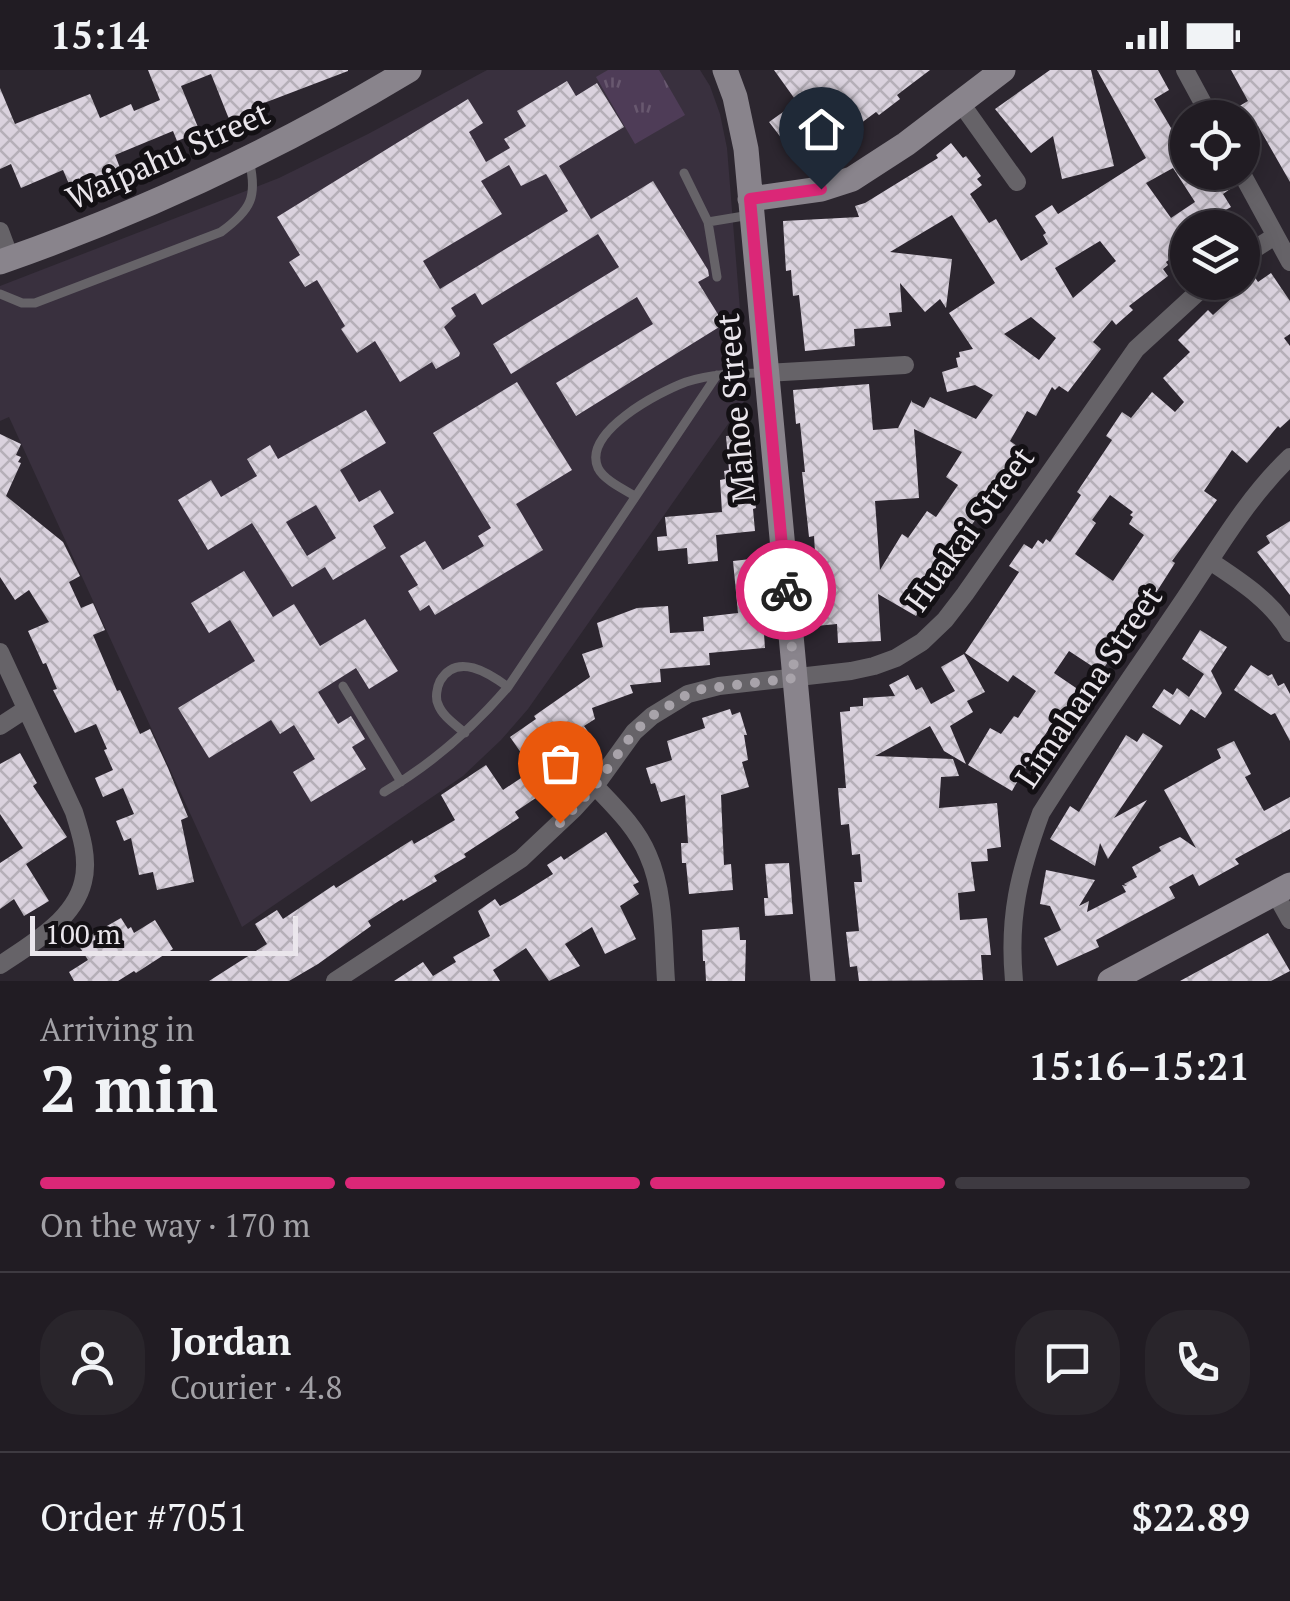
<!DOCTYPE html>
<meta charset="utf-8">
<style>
body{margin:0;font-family:"PT Serif",serif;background:#29252b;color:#f1f3f6;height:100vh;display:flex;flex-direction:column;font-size:38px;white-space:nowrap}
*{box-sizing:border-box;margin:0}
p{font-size:32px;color:#a2a1a6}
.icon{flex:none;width:55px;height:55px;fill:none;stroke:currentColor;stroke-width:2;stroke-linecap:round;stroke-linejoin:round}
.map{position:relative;height:911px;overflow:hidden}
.panel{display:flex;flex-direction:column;background:#211c23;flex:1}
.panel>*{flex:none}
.fabs{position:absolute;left:1170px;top:30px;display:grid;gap:20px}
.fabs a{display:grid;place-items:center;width:90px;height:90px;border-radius:50%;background:#211c23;box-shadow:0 5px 25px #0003,0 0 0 2px #3e3a41;font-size:50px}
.scale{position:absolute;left:30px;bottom:25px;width:268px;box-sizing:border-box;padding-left:10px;border:5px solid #eae6ec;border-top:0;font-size:28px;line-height:35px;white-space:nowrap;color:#eae6ec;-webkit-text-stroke:8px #131014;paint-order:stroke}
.pin{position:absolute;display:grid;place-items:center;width:85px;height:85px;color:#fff;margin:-102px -42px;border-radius:50% 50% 50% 0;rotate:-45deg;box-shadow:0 0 10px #0007}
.pin .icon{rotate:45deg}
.courier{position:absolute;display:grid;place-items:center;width:100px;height:100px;margin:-50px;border:8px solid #db2777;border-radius:50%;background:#fff;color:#222;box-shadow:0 2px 12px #0007}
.headline em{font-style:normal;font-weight:700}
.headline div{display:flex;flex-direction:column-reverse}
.headline{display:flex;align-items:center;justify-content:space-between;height:170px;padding:0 40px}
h1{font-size:65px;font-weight:700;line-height:75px}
.bar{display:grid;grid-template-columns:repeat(4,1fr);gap:15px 10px;align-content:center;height:120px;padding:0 40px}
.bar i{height:12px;border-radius:8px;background:#3e3a41}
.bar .on{background:#db2777}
.bar p{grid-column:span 4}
.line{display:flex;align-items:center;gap:25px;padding:0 40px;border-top:2px solid #3e3a41}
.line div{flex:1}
.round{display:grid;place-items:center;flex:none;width:105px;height:105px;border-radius:40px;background:#29252b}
.status{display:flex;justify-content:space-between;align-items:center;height:70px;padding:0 50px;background:#211c23;direction:ltr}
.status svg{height:28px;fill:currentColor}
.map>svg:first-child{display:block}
.built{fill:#39303e}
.park{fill:url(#park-tufts)}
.building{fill:url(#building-cross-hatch);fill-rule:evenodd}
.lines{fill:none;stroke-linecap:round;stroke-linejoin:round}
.lane{stroke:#666368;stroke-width:9}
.street{stroke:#666368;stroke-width:18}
.secondary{stroke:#89848c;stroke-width:25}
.done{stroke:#a8a3aa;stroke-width:10;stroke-dasharray:0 18}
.route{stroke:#db2777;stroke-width:12}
.labels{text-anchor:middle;stroke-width:10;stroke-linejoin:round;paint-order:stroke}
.street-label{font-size:32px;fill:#eae6ec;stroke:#131014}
</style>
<div class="status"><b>15:14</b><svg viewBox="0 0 49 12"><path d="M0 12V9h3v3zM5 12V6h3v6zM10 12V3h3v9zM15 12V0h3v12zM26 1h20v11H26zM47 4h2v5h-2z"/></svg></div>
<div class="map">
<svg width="1290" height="911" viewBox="0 0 1290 911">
<defs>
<pattern id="park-tufts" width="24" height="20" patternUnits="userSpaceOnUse" patternTransform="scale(2.5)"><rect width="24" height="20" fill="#4e3c57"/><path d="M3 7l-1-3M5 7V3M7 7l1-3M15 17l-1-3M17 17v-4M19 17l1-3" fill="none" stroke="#68586f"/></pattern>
<pattern id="building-cross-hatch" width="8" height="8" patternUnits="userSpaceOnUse" patternTransform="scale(2.5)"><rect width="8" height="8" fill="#dad2de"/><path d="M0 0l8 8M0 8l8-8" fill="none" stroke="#b5afb8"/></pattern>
</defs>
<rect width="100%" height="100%" fill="#2c262f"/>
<path class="built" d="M487 0H700L710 16 720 44 727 78 747 327 528 639 501 670 463 706 242 857 9 347 0 351V216L279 108 368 64Z"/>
<path class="park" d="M608 0H659L685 45 635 74 596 7Z"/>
<path class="building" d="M148 0H348V1L264 33 267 40 231 54 211 4 181 16 200 62 177 71 173 61 115 85 127 116 114 121 108 107 72 121 63 100 21 118 11 94 0 99V18L15 54 90 24 100 48 131 34 134 41 160 30Z
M774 0H930L897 25 900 29 879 45 876 42 829 77 827 73 807 88 796 72 789 78 769 52 797 32Z
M1050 0H1091L1114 96 1062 109 1053 66 1031 83 995 39Z
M1097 0H1158L1169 20 1154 29 1171 58 1188 49V102H1207L1211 108 1219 103 1230 119 1223 124 1231 137 1222 142 1232 158H1188V176L1166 192 1168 195 1163 199 1168 206 1129 236 1133 240 1116 255 1112 250 1093 272 1101 279 1068 322 1059 316 1055 320 1052 317 1036 346 1027 341 1010 371 1028 384 1012 405 1008 402 947 491 916 546 878 524 881 571 838 573 837 554 816 556 814 532 818 531 814 466 809 467 802 402H805L800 353 796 354 793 320 869 314 873 360 898 358 912 330V332L924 338 930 327 976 349 993 325 975 315 947 322 942 302 958 297 956 288 960 287 959 282 973 279 949 243 995 213 952 145 890 182 952 189 946 238 940 229 925 242 900 213 902 242 889 243 891 256 854 259 855 276 805 281 799 225 793 226 791 200 786 201 783 151 859 147 855 136 865 133 938 88 936 85 951 73 963 88 966 86 981 106 977 109 982 115 970 124 989 153 996 149 1021 191 1048 174 1043 165 1046 163 1035 146 1052 135 1058 144 1146 88ZM1173 98 1195 132 1171 148 1146 113ZM1100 171 1116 191 1073 228 1055 198ZM1031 247 1056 268 1039 290 1004 264ZM914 359 962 382 946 407 958 415 936 447 927 441 908 468 902 464 880 500 875 431 919 428Z
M1231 0H1290V112L1258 56 1249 61 1236 38 1248 31Z
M567 11 576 26 597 13 624 57 559 96 591 149 653 111 708 200 709 206 698 212 724 254 576 346 556 313 653 254 637 227 511 304 493 274 619 197 598 164 482 235 475 223 451 238 456 246 444 257 460 283 459 286 436 299 432 292 400 312 375 271 357 283 341 259 345 256 317 210 305 217 289 192 300 185 277 147 468 29 483 53 469 62 486 92 510 78 504 69 526 56 517 41ZM509 95 521 116 546 104 568 141 440 219 423 191 502 144 481 111Z
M1252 203 1258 212 1271 203 1290 231V264L1284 268 1290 276V349L1280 358 1278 356 1247 393 1232 380 1204 421 1217 430 1172 491 1175 493 1152 529 1146 525 1104 584 1110 589 1101 602 1069 581 1054 603 1082 622 1067 643 1062 639 1033 683 1044 689 1035 704 1025 698 1012 721 968 695 990 658 1001 664 1014 646 1018 648 1036 621 1013 605 1008 612 965 583 1019 502 1009 496 1024 474 1032 479 1038 470 1043 474 1046 469 1050 472 1081 425 1077 422 1112 370 1106 366 1122 342 1131 348 1152 322 1175 342 1184 332 1163 308 1190 282 1178 270 1208 240 1213 245 1234 226 1229 219 1238 212H1242V210ZM1110 425 1133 442 1130 445 1133 447 1129 454 1144 465 1113 511 1075 484 1096 453 1092 450Z
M517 312 572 400 516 434 543 480 435 545 429 535 420 541 408 521 418 515 400 486 425 471 443 500 484 476 478 466 491 458 433 363Z
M366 340 386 373 340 400 359 432 380 420 394 443 373 456 386 478 333 510 325 497 292 517 252 453 208 480 178 430 211 410 221 427 257 406 247 389 270 375 278 389ZM316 435 336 468 307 486 286 452Z
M0 364 21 374 16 385 21 387 18 392 21 393 6 426 63 472 80 506 69 512 81 538 93 533 105 560 93 565 117 621 120 620 140 664 150 659 168 698 188 747 181 750 194 812 157 820 153 802 139 805 131 768 124 771 116 751 134 744 123 718 103 727 95 708 113 700 104 680 107 679 96 654 75 663 53 620 57 619 46 593 43 594 28 561 49 552 29 520 15 530 0 507Z
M750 364 756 438 753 439 755 461 716 465 718 491 688 494 687 478 658 481 657 467 667 466 665 447 722 442 720 410 725 409 724 401 729 400 726 366Z
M1290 451V525L1257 482 1270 473 1266 466Z
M760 488 767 564H764L765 578 709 583 710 595 660 599 661 612 630 615 633 623 592 638 595 649 584 656 594 670 561 693 567 703 556 710 558 713 515 742 519 748 464 784 466 787 434 806 437 811 403 831 402 829 368 851 371 856 318 894 289 911H209L267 874 255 854 277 840 283 849 334 815 336 818 412 770 414 774 455 750 441 725 486 695 503 720 533 700 510 667 536 649 534 646 590 607 582 584 603 577 597 553 637 538 668 536 670 563 704 561 703 547 738 543 733 491Z
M244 501 273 547 294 534 320 576 365 549 398 601 369 619 356 598 318 622 338 654 351 646 365 669 352 677 366 699 311 732 293 702 315 689 294 655 280 664 271 650 209 688 178 638 255 591 230 550 209 563 191 533Z
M1200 560 1227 577 1211 601 1222 623 1205 648 1191 639 1180 655 1152 637 1164 619 1173 625 1177 618 1189 627 1204 604 1182 589Z
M964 584 985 622 967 631 973 642 950 656 966 694 944 681 930 656 875 686 953 689 959 706 941 707 939 738 997 733 1001 777 987 779 988 791 971 792 975 821 958 823 960 850 987 848 991 885H981L983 910 859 911 857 896 850 897 846 862 859 861 854 812H862L860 784 852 785 849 754 841 755 838 718H846L840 642 850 641V637L863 636V628L895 626 889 615 908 605 916 620 922 617 931 634 955 621 941 597Z
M1251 595 1268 606 1272 604 1278 616 1284 613 1290 624V671L1275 643 1271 645 1234 620Z
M730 639 732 645 740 642 747 665H744L748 690 742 692 749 717 721 725 724 795 731 794 733 820 689 824 686 793H682L681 773H688L685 725 661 732 655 713 651 714 646 698 672 690 667 671 705 658 702 648Z
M1143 663 1163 676 1114 748 1147 730 1108 789 1100 773 1095 796 1050 769 1070 736 1079 742 1126 665 1137 672Z
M1234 671 1251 704 1245 707 1264 741 1290 727V759L1235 789 1239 794 1199 816 1193 804 1169 817 1175 828 1096 870 1099 877 1057 896 1044 868 1061 860 1050 836 1040 834 1046 800 1095 810 1079 836 1089 831 1087 842 1126 822 1122 815 1127 816 1124 814 1137 807 1132 797 1161 781 1159 777 1180 767 1196 778 1164 720 1221 688 1217 679Z
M20 683 37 713 33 716 67 767 26 794 49 831 24 846 14 829 0 839V793L23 778 0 744V694Z
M606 762 639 812 633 815 639 824 620 836 636 869 605 884 592 857 565 874 580 896 549 911 526 878 493 900 500 911H394L423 892 433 906 456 892 453 887 490 866 478 841 495 829 500 836 515 828 553 804 547 795 561 786 564 790Z
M789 793 793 844 765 846 764 828H768L765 794Z
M121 848 128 859 131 857 134 863 155 850 173 879 136 903 134 901 118 911H74L69 902 88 890 77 873Z
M739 857 740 870H746L745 911H706L705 891H703L702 860Z
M1268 863 1290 901 1271 911H1180Z"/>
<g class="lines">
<path class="lane" d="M684 103 708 152 750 145
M708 152 717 207
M0 224 22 233H35L221 162C251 140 258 127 249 90
M635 426C623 419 604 410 598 398 582 362 659 322 686 312 711 304 737 303 763 303
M343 616 401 712
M465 663C456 655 442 646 438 634 435 628 437 617 440 611 457 582 489 603 508 617
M384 722C432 694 472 659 508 617L717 305"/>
<path class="street" d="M1185 0 1211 48
M960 32 1017 112
M1241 102 1290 192
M0 161 10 188
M1242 187 1275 166
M766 303 905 295
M1210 491C1240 511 1272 531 1290 563
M0 582 74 742C81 764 89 789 83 812 74 850 30 875 0 895
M0 656 26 639
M595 716C615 737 637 758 648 785 665 823 663 870 666 911
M1275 823 1290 850
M335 911 521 789 574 739 595 716 634 662 652 646 688 624 719 616 851 601 874 596 896 588 922 572 945 550 965 524 1136 279 1209 212
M1014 911C1008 847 1019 803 1041 743 1087 670 1137 599 1185 528 1218 479 1247 428 1290 387"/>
<path class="secondary" d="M725 0 735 27 746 79 823 911
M750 129 821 119 852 109 906 74 1003 0
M0 192C143 142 280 78 409 0
M1110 911 1290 815"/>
</g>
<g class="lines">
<path class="done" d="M560 753 595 716 634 662 652 646 688 624 702 619 795 608 786 520"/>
<path class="route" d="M786 520 750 129 821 119"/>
</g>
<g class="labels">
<g class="street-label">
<text transform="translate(168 86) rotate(-24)" y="11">Waipahu Street</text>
<text transform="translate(736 338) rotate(-95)" y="11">Mahoe Street</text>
<text transform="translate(970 459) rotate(-54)" y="11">Huakai Street</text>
<text transform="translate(1089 617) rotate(-56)" y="11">Limahana Street</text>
</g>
</g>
</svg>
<div class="fabs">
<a><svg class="icon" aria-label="locate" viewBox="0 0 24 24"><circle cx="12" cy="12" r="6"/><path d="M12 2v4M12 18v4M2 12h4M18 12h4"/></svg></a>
<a><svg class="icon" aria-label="layers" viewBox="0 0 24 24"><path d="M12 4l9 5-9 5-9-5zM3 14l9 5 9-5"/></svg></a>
</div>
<div class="scale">100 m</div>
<div class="pin" style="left:560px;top:753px;background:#ea580c"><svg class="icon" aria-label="bag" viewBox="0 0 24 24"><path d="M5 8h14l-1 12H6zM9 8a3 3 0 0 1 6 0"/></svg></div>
<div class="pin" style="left:821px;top:119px;background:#1f2937"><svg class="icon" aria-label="home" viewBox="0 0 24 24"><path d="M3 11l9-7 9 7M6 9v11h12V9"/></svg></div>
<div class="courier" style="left:786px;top:520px"><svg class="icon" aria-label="bike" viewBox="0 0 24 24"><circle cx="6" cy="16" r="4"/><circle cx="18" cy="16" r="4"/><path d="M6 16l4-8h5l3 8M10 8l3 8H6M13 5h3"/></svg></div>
</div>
<section class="panel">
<div class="headline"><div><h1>2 min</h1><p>Arriving in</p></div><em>15:16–15:21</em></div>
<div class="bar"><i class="on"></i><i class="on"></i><i class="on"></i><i></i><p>On the way · 170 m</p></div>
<div class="line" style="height:180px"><a class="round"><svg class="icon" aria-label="person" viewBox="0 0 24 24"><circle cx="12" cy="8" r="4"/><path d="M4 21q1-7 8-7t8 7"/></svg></a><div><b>Jordan</b><p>Courier · 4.8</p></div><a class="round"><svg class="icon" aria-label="chat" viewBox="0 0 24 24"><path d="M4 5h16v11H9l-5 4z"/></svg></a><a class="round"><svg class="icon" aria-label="phone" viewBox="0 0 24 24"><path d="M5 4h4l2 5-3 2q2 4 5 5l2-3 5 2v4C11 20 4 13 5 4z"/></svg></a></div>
<div class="line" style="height:130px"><div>Order #7051</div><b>$22.89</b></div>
</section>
